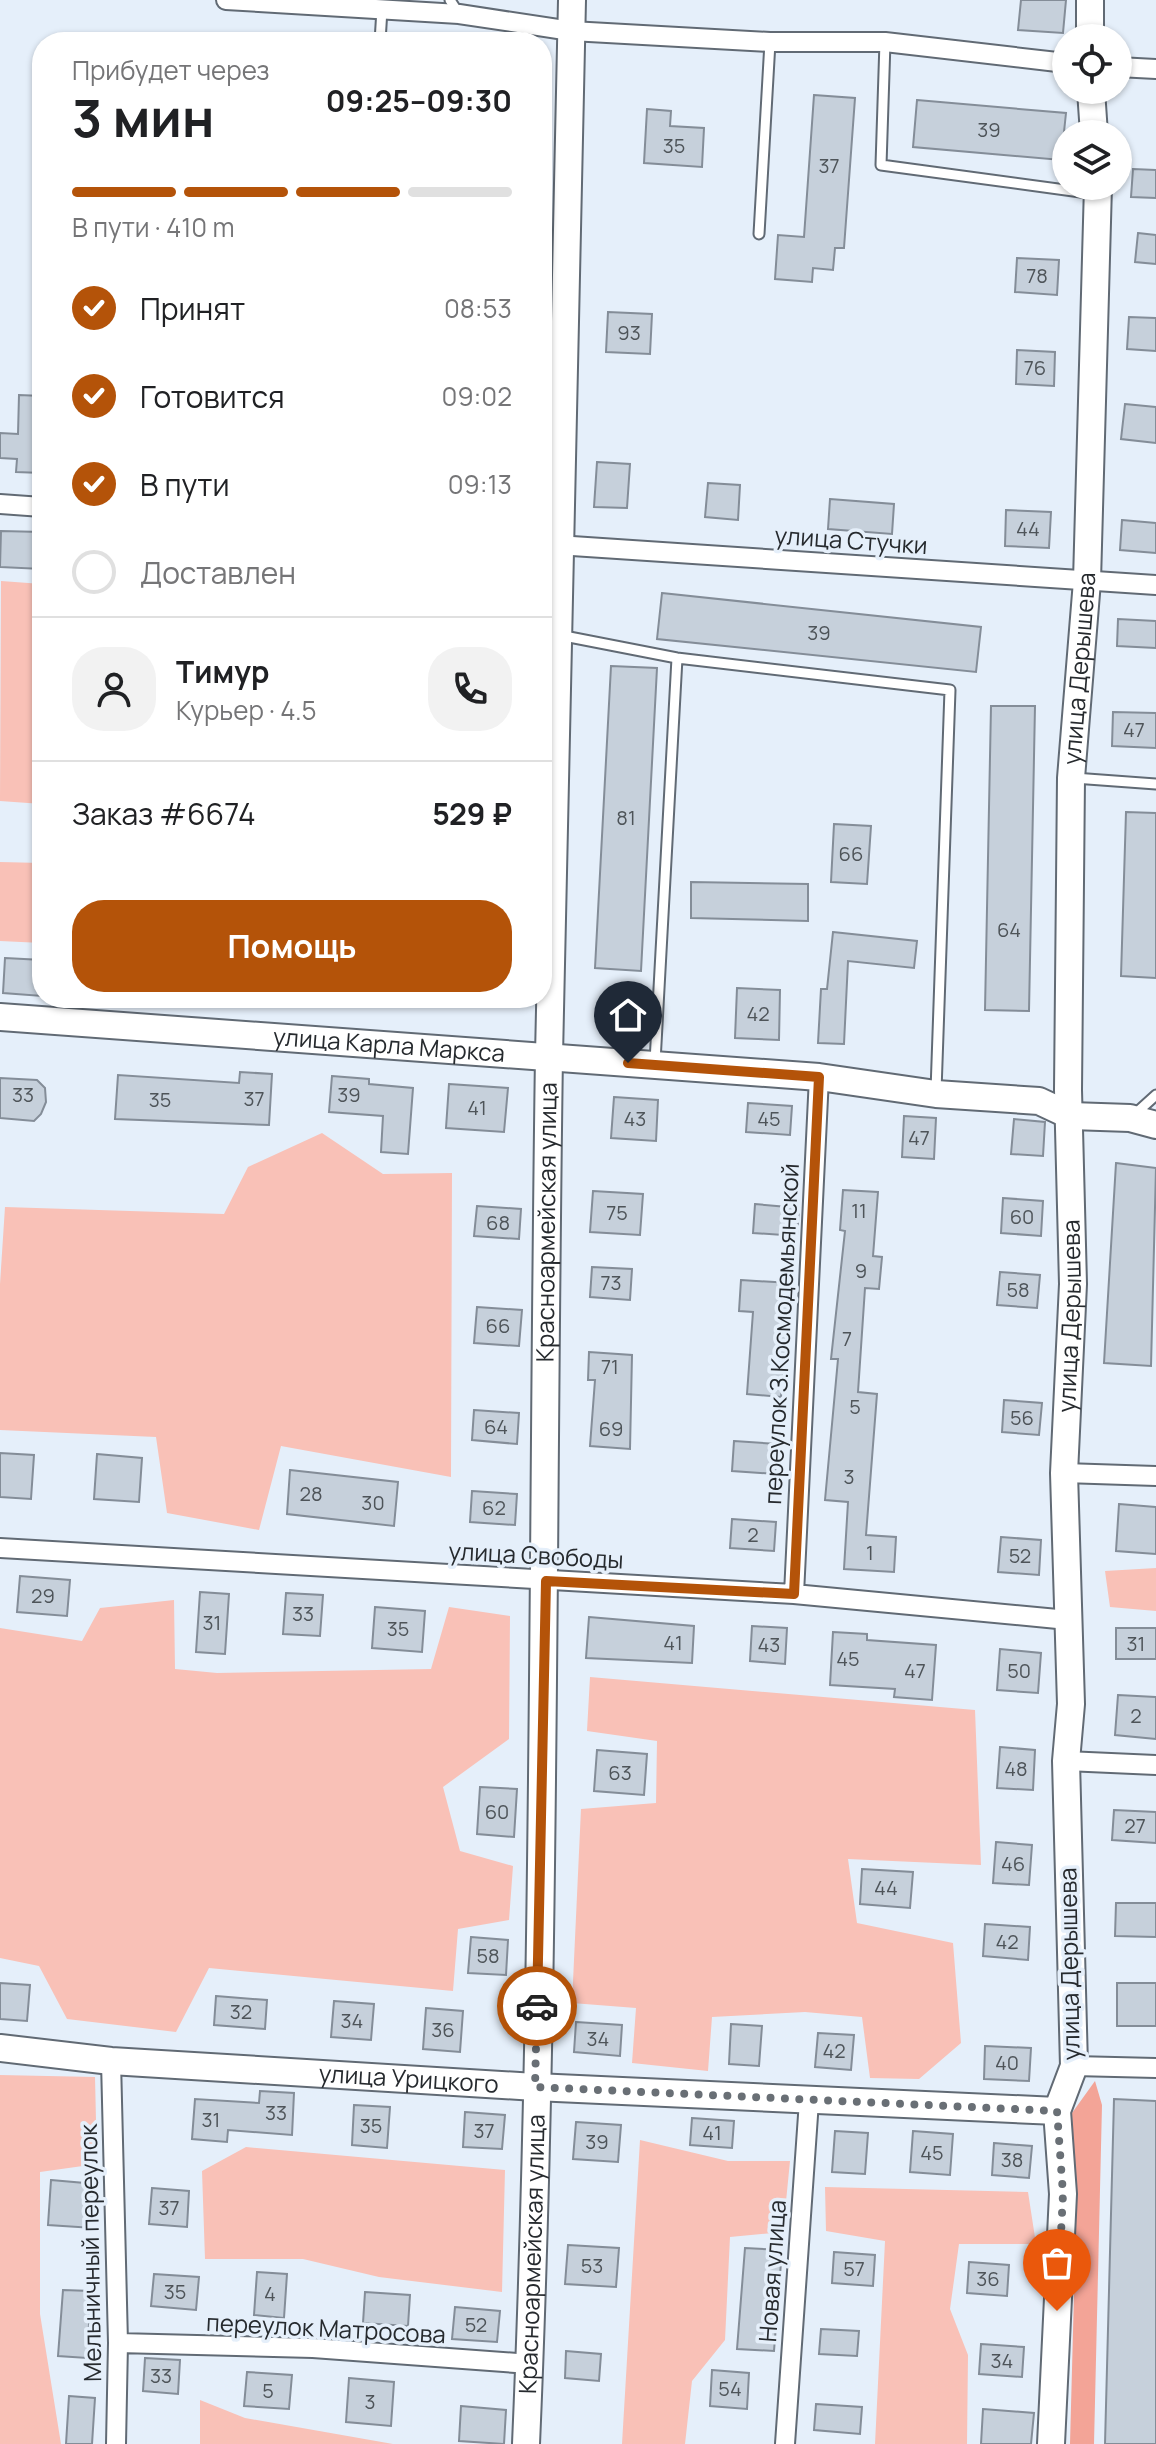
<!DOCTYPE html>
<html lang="ru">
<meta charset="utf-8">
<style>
body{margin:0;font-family:Manrope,sans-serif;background:#f2f2f2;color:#202124;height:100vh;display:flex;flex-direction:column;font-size:30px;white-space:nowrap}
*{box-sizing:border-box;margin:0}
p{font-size:26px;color:#757577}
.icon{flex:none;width:44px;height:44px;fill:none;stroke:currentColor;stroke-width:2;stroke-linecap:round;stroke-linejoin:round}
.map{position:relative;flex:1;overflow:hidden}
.sheet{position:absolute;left:32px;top:32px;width:520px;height:976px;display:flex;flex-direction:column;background:#fff;border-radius:32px;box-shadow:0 2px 6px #0004}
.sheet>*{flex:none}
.controls{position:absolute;left:1052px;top:24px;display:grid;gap:16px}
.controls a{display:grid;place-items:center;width:80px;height:80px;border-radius:50%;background:#fff;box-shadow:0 2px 6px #0004;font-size:40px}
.pin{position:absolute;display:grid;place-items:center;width:68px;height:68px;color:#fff;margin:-82px -34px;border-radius:50% 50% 50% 0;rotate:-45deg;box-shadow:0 0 8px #0007}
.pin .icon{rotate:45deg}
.courier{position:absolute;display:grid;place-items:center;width:80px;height:80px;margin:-40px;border:6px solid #b45309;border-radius:50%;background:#fff;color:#222;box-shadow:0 2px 10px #0007}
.head em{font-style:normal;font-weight:700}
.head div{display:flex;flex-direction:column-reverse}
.head{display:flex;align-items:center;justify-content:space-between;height:136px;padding:0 40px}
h1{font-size:52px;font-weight:700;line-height:60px}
.bar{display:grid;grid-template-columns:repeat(4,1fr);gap:12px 8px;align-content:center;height:96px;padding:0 40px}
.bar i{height:10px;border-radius:6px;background:#e0e0e0}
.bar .selected{background:#b45309}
.bar p{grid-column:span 4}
.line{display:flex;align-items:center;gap:20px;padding:0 40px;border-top:2px solid #e0e0e0}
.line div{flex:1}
.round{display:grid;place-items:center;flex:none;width:84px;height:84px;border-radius:32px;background:#f2f2f2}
ol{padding:0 40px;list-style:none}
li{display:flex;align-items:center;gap:24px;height:88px}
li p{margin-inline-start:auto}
li .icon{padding:8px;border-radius:50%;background:#b45309;color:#fff;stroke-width:4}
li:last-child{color:#757577}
li i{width:44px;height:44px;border:4px solid #e0e0e0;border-radius:50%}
.cta{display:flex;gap:16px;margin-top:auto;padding:16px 40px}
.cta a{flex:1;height:92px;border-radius:32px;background:#b45309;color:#fff;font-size:32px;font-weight:700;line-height:92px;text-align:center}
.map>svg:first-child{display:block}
.green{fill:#f9c1b7}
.forest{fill:#f3a497}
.building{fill:#c6d0db;stroke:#848d98;stroke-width:2}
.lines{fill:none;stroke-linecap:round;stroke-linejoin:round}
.lane-casing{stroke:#616a74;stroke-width:13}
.street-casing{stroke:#616a74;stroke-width:22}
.secondary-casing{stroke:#616a74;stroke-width:30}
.lane{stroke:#fff;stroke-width:9}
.street{stroke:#fff;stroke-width:18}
.secondary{stroke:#fff;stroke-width:26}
.done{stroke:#696f75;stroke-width:8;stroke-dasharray:0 14.4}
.route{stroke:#b45309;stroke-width:10}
.labels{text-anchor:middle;stroke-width:7;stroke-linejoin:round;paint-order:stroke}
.number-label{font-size:20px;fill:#4e5459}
.street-label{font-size:24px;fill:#262a2e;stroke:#e5effa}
</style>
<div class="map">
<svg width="1156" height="2444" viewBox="0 0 1156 2444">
<rect width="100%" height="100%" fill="#e5effa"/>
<path class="green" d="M1 581 42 584V804L0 801Z
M0 862 42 863V943L0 941Z
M322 1133 383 1174 452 1173 451 1477 281 1446 259 1530 167 1513 156 1437 0 1430V1284L5 1207 224 1214 248 1167Z
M1156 1568V1611L1110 1607 1105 1571Z
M174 1600 175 1669 217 1673 431 1669 449 1607 510 1616 509 1739 443 1787 460 1851 513 1866 509 1920 458 1929 453 1991 209 1968 176 2032 67 2019 39 1966 0 1958V1628L82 1641 100 1608Z
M590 1677 975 1710 981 1865 848 1859 857 1923 953 1943 961 2043 919 2079 870 2078 862 2017 805 2012 712 2017 708 2071 632 2063 636 2008 572 2003 581 1809 656 1803 657 1741 587 1731Z
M0 2075 95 2077 97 2164 40 2172V2314L61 2444H0Z
M640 2140 728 2161H790L783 2232 730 2237 725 2340 692 2381 685 2444H622Z
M246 2147 505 2170 502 2292 379 2277 303 2259H205L202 2171Z
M825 2187 1028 2192 1036 2244H959L950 2309 968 2355 967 2444H875L885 2241 826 2231Z
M200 2400 245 2418 393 2444H200Z"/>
<path class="forest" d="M1095 2081 1102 2105 1094 2444H1070L1075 2257 1072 2113Z"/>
<path class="building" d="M1021 0H1066L1063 33 1018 30Z
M814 95 855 98 844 248H835L833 270 813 268 812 282 775 279 778 235 804 237Z
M917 100 1066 113 1061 160 913 147Z
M647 109 671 111 670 126 704 128 702 167 644 163Z
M1133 169 1156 170V198L1131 197Z
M1138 233 1156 235V264L1135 262Z
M1017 258 1059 260 1057 295 1015 292Z
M608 312 652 314 650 354 606 352Z
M1129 317 1156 318V351L1127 349Z
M1017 350 1055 352 1054 386 1016 384Z
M19 395 42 396V473L16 472 17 459 0 458V433L18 434Z
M1125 404 1156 407V443L1121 439Z
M597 462 630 464 627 508 594 507Z
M708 483 740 485 738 520 705 517Z
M830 499 894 504 892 534 828 529Z
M1006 510 1051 512 1049 548 1005 546Z
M1122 520 1156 523V553L1120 550Z
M1 531 42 532V569L0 567Z
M662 593 981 627 976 672 657 639Z
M1118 619 1156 621V648L1117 646Z
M611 666 657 668 641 971 595 968Z
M991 706H1035L1029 1011 985 1010Z
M1113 712 1156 713V748L1112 746Z
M1126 812 1156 813V978L1121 976Z
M834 824 871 826 867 884 831 882Z
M691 882 808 884V921L691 918Z
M833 932 917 941 914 968 848 961 844 1044 818 1043 821 989H827Z
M5 958 42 960V996L3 993Z
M737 988 780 990 779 1040 735 1038Z
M240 1072 272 1074 269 1125 115 1119 118 1075 239 1083Z
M332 1076 369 1079V1084L413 1088 408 1154 381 1152 383 1116 329 1112Z
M0 1078 37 1080 45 1088 46 1102 41 1114 34 1121 0 1118Z
M449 1084 508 1088 504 1132 446 1128Z
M614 1097 658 1100 656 1141 611 1138Z
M748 1103 792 1106 790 1135 746 1132Z
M904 1116 936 1118 934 1159 902 1157Z
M1014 1119 1045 1122 1043 1156 1011 1154Z
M1116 1163 1156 1168 1151 1366 1104 1363Z
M843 1190 878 1192 873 1256 882 1257 879 1289 865 1288 858 1392 877 1394 866 1535 896 1537 894 1572 844 1569 848 1502 825 1500 838 1359H831L845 1231 840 1230Z
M593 1191 643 1194 640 1235 590 1232Z
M1003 1198 1043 1201 1041 1236 1001 1233Z
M755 1204 799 1208 797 1236 753 1233Z
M477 1206 521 1209 519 1239 474 1236Z
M592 1267 632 1269 630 1300 590 1297Z
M1000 1272 1040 1275 1037 1308 997 1305Z
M741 1280 791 1283 781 1397 747 1394 753 1312 739 1311Z
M477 1307 522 1310 519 1346 474 1343Z
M589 1352 632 1355 630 1449 590 1446 595 1380H588Z
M1004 1400 1042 1403 1039 1435 1002 1432Z
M474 1410 519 1413 517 1444 472 1440Z
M734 1441 777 1444 775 1474 732 1471Z
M0 1453 34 1455 31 1499 0 1497Z
M97 1454 142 1458 139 1502 94 1499Z
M290 1470 398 1482 394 1526 287 1514Z
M472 1491 517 1494 515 1525 470 1522Z
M1119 1504 1156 1507V1554L1116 1551Z
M732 1519 776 1522 774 1551 730 1548Z
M1001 1537 1041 1540 1039 1575 998 1572Z
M20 1576 70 1580 67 1616 17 1612Z
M200 1592 229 1594 225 1654 196 1652Z
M286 1593 323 1595 320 1636 283 1634Z
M375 1607 425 1611 422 1652 372 1648Z
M589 1617 694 1626 692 1663 586 1658Z
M752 1626 787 1628 785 1664 750 1661Z
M1116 1628H1156V1659H1116Z
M833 1632 867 1634V1640L936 1645 932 1700 894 1697 895 1689 830 1685Z
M1000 1649 1041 1653 1038 1693 997 1690Z
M1118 1695 1156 1697V1739L1115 1735Z
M1000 1747 1035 1750 1033 1790 997 1788Z
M597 1750 647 1754 644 1795 594 1791Z
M480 1787 517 1789 514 1837 477 1834Z
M1114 1810 1156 1812V1843L1112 1840Z
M996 1842 1032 1845 1029 1885 993 1883Z
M862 1869 913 1872 910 1908 860 1904Z
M1116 1903H1156V1937L1115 1936Z
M985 1924 1030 1927 1028 1960 983 1956Z
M471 1937 508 1940 506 1975 468 1973Z
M0 1983 30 1985 27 2021 0 2019Z
M1117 1983H1156V2026H1117Z
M216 1996 267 2000 265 2029 214 2025Z
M334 2001 374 2004 371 2040 331 2037Z
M426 2008 463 2011 460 2052 423 2049Z
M576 2022 622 2025 620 2056 574 2052Z
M731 2024 762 2026 759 2066 729 2064Z
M818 2033 854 2035 851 2070 815 2067Z
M985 2046 1031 2048 1029 2081 984 2079Z
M260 2091 294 2093 292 2135 228 2130 227 2142 192 2139 195 2099 259 2103Z
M1114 2099 1156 2101V2444H1105Z
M354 2105 390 2107 387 2148 352 2145Z
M465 2112 505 2115 502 2149 463 2147Z
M692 2118 734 2121 732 2148 690 2145Z
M576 2122 621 2125 618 2162 573 2159Z
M835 2131 868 2133 865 2174 832 2172Z
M913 2131 953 2134 950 2175 910 2172Z
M994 2143 1032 2146 1029 2178 992 2175Z
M51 2180 96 2184 93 2228 48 2225Z
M152 2188 189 2191 187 2227 149 2224Z
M568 2245 619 2248 616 2287 565 2284Z
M745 2248 782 2250 774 2351 737 2349Z
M834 2252 875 2255 873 2286 832 2283Z
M969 2262 1009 2265 1007 2296 967 2293Z
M257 2272 287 2274 284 2318 254 2315Z
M154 2274 199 2277 196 2310 151 2306Z
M63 2290 91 2291 87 2358 58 2356Z
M365 2292 410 2295 408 2326 363 2323Z
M455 2307 500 2311 497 2342 452 2339Z
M821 2329 859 2331 857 2356 819 2354Z
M981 2344 1024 2347 1022 2377 979 2374Z
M566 2351 601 2354 599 2381 565 2378Z
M145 2358 180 2360 178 2394 143 2391Z
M712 2370 749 2373 747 2409 710 2406Z
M247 2372 292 2375 289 2409 244 2406Z
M349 2378 394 2382 391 2426 346 2422Z
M69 2396 95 2398 92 2444H66Z
M816 2404 862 2407 860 2434 814 2430Z
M461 2406 506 2410 504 2444 459 2441Z
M983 2409 1034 2413 1031 2444H981Z"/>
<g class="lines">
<defs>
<path id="lane" d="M450 0 459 14
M380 42 382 9
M885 42 881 165 1095 194
M759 234 770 42
M559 635 677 658 950 690 936 1091
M1074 778 1156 784
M655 1062 677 658
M1135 1114 1156 1095"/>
<path id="street" d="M226 0 459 14 571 31 770 42H885L1066 63
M1118 67 1156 69
M0 504 42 507
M542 544 1156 585
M1064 1473 1156 1476
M0 1548 794 1594 1068 1620
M794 1594 819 1077
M1066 1761 1156 1765
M111 2061 118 2343 116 2444
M1074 2066 1156 2068
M118 2343 313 2348 530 2364
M785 2444 809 2101"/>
<g id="secondary">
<path d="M1090 38V0"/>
<path d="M1091 90 1094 134"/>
<path id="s1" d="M0 1017 819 1077 936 1094 1039 1101 1071 1116 1130 1118 1156 1125"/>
<path id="s2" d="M0 2048 111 2061 535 2087 1057 2111"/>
<path id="s3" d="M526 2444C546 1982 542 1519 549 1056 555 704 563 352 572 0"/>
<path id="s4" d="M1051 2444 1063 2194 1057 2111 1074 2066 1066 1761 1071 1704 1064 1473 1073 1284 1068 1090 1071 778 1087 581 1098 186"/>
</g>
</defs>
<use href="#lane" class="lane-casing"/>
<use href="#street" class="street-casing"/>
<use href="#secondary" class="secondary-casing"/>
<use href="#lane" class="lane"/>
<use href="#street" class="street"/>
<use href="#secondary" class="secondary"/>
</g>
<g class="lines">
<path class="done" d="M537 2006 535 2087 1057 2111 1063 2194 1057 2311"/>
<path class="route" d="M537 2006 546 1581 794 1594 819 1077 628 1063"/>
</g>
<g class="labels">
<g class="number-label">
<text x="989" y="137">39</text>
<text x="674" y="153">35</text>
<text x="829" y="173">37</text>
<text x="1037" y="283">78</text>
<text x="629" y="340">93</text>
<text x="1035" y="375">76</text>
<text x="1028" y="536">44</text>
<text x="819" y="640">39</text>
<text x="1134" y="737">47</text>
<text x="626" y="825">81</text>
<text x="851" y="861">66</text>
<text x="1009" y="937">64</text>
<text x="758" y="1021">42</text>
<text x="23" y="1102">33</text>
<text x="349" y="1102">39</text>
<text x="254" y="1106">37</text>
<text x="160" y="1107">35</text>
<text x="477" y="1115">41</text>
<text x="635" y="1126">43</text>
<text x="769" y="1126">45</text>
<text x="919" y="1145">47</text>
<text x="859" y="1218">11</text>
<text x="617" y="1220">75</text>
<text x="1022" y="1224">60</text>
<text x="498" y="1230">68</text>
<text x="861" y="1278">9</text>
<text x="611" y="1290">73</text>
<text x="1018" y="1297">58</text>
<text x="498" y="1333">66</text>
<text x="847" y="1346">7</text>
<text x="610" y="1374">71</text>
<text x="855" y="1414">5</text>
<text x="1022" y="1425">56</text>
<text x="496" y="1434">64</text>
<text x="611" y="1436">69</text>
<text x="849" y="1484">3</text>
<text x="311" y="1501">28</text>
<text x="373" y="1510">30</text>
<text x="494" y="1515">62</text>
<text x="753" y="1542">2</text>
<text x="870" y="1560">1</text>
<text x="1020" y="1563">52</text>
<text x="43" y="1603">29</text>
<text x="303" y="1621">33</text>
<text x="212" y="1630">31</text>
<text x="398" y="1636">35</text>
<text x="673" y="1650">41</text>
<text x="1136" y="1651">31</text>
<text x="769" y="1652">43</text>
<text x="848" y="1666">45</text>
<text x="915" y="1678">47</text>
<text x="1019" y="1678">50</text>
<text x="1136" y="1723">2</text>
<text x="1016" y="1776">48</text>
<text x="620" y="1780">63</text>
<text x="497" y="1819">60</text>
<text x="1135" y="1833">27</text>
<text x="1013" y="1871">46</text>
<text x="886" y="1895">44</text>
<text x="1007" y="1949">42</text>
<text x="488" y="1963">58</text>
<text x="241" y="2019">32</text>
<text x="352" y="2028">34</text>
<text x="443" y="2037">36</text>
<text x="598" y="2046">34</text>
<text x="834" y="2058">42</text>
<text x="1007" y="2070">40</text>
<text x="276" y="2120">33</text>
<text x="211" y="2127">31</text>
<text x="371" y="2133">35</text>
<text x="484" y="2138">37</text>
<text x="712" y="2140">41</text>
<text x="597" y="2149">39</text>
<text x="932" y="2160">45</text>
<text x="1012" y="2167">38</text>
<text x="169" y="2215">37</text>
<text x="592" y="2273">53</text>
<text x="854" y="2276">57</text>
<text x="988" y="2286">36</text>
<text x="175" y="2299">35</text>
<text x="270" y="2301">4</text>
<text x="476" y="2332">52</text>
<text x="1002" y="2368">34</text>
<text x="161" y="2383">33</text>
<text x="730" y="2396">54</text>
<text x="268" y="2398">5</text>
<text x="370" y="2409">3</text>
</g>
<g class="street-label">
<text transform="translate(851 541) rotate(4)" y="8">улица Стучки</text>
<text dy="8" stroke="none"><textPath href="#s4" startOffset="1780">улица Дерышева</textPath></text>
<text dy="8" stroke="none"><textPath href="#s1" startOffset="390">улица Карла Маркса</textPath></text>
<text dy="8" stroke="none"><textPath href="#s3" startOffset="1222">Красноармейская улица</textPath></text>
<text dy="8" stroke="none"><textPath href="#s4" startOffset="1132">улица Дерышева</textPath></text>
<text transform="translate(782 1334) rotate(-87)" y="8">переулок З.Космодемьянской</text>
<text transform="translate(536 1556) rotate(3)" y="8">улица Свободы</text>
<text transform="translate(1070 1964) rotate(-91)" y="8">улица Дерышева</text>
<text dy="8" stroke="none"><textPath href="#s2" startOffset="410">улица Урицкого</textPath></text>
<text transform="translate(91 2253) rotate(-91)" y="8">Мельничный переулок</text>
<text dy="8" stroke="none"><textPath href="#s3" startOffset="190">Красноармейская улица</textPath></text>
<text transform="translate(773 2271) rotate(-86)" y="8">Новая улица</text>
<text transform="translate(326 2329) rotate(3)" y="8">переулок Матросова</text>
</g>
</g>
</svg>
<div class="controls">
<a><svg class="icon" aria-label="locate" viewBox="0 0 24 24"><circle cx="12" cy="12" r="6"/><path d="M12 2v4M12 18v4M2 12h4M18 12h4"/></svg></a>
<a><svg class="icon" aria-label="layers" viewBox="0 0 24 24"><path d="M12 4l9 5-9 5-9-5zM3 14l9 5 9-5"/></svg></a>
</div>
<div class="pin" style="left:1057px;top:2311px;background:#ea580c"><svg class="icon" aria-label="bag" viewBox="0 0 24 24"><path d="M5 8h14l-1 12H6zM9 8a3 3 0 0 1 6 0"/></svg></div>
<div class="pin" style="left:628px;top:1063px;background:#1f2937"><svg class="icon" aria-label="home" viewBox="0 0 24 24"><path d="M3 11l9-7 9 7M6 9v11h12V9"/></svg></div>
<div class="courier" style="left:537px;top:2006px"><svg class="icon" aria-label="car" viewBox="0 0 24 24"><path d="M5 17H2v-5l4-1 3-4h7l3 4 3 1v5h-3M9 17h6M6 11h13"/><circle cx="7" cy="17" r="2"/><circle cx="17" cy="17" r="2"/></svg></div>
<section class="sheet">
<div class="head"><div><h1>3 мин</h1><p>Прибудет через</p></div><em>09:25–09:30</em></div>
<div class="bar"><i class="selected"></i><i class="selected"></i><i class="selected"></i><i></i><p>В пути · 410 m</p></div>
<ol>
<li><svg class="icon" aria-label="check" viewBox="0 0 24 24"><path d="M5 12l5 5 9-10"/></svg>Принят<p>08:53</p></li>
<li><svg class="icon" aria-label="check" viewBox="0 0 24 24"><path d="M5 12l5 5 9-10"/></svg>Готовится<p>09:02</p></li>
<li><svg class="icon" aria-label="check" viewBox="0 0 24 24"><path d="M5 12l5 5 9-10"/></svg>В пути<p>09:13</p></li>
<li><i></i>Доставлен</li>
</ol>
<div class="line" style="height:144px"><a class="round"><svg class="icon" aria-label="person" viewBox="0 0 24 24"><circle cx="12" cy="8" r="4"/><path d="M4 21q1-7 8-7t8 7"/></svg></a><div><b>Тимур</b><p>Курьер · 4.5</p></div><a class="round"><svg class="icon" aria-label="phone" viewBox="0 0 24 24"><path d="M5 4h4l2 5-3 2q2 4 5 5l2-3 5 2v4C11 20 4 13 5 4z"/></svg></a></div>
<div class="line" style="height:104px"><div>Заказ #6674</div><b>529 ₽</b></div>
<div class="cta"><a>Помощь</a></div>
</section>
</div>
